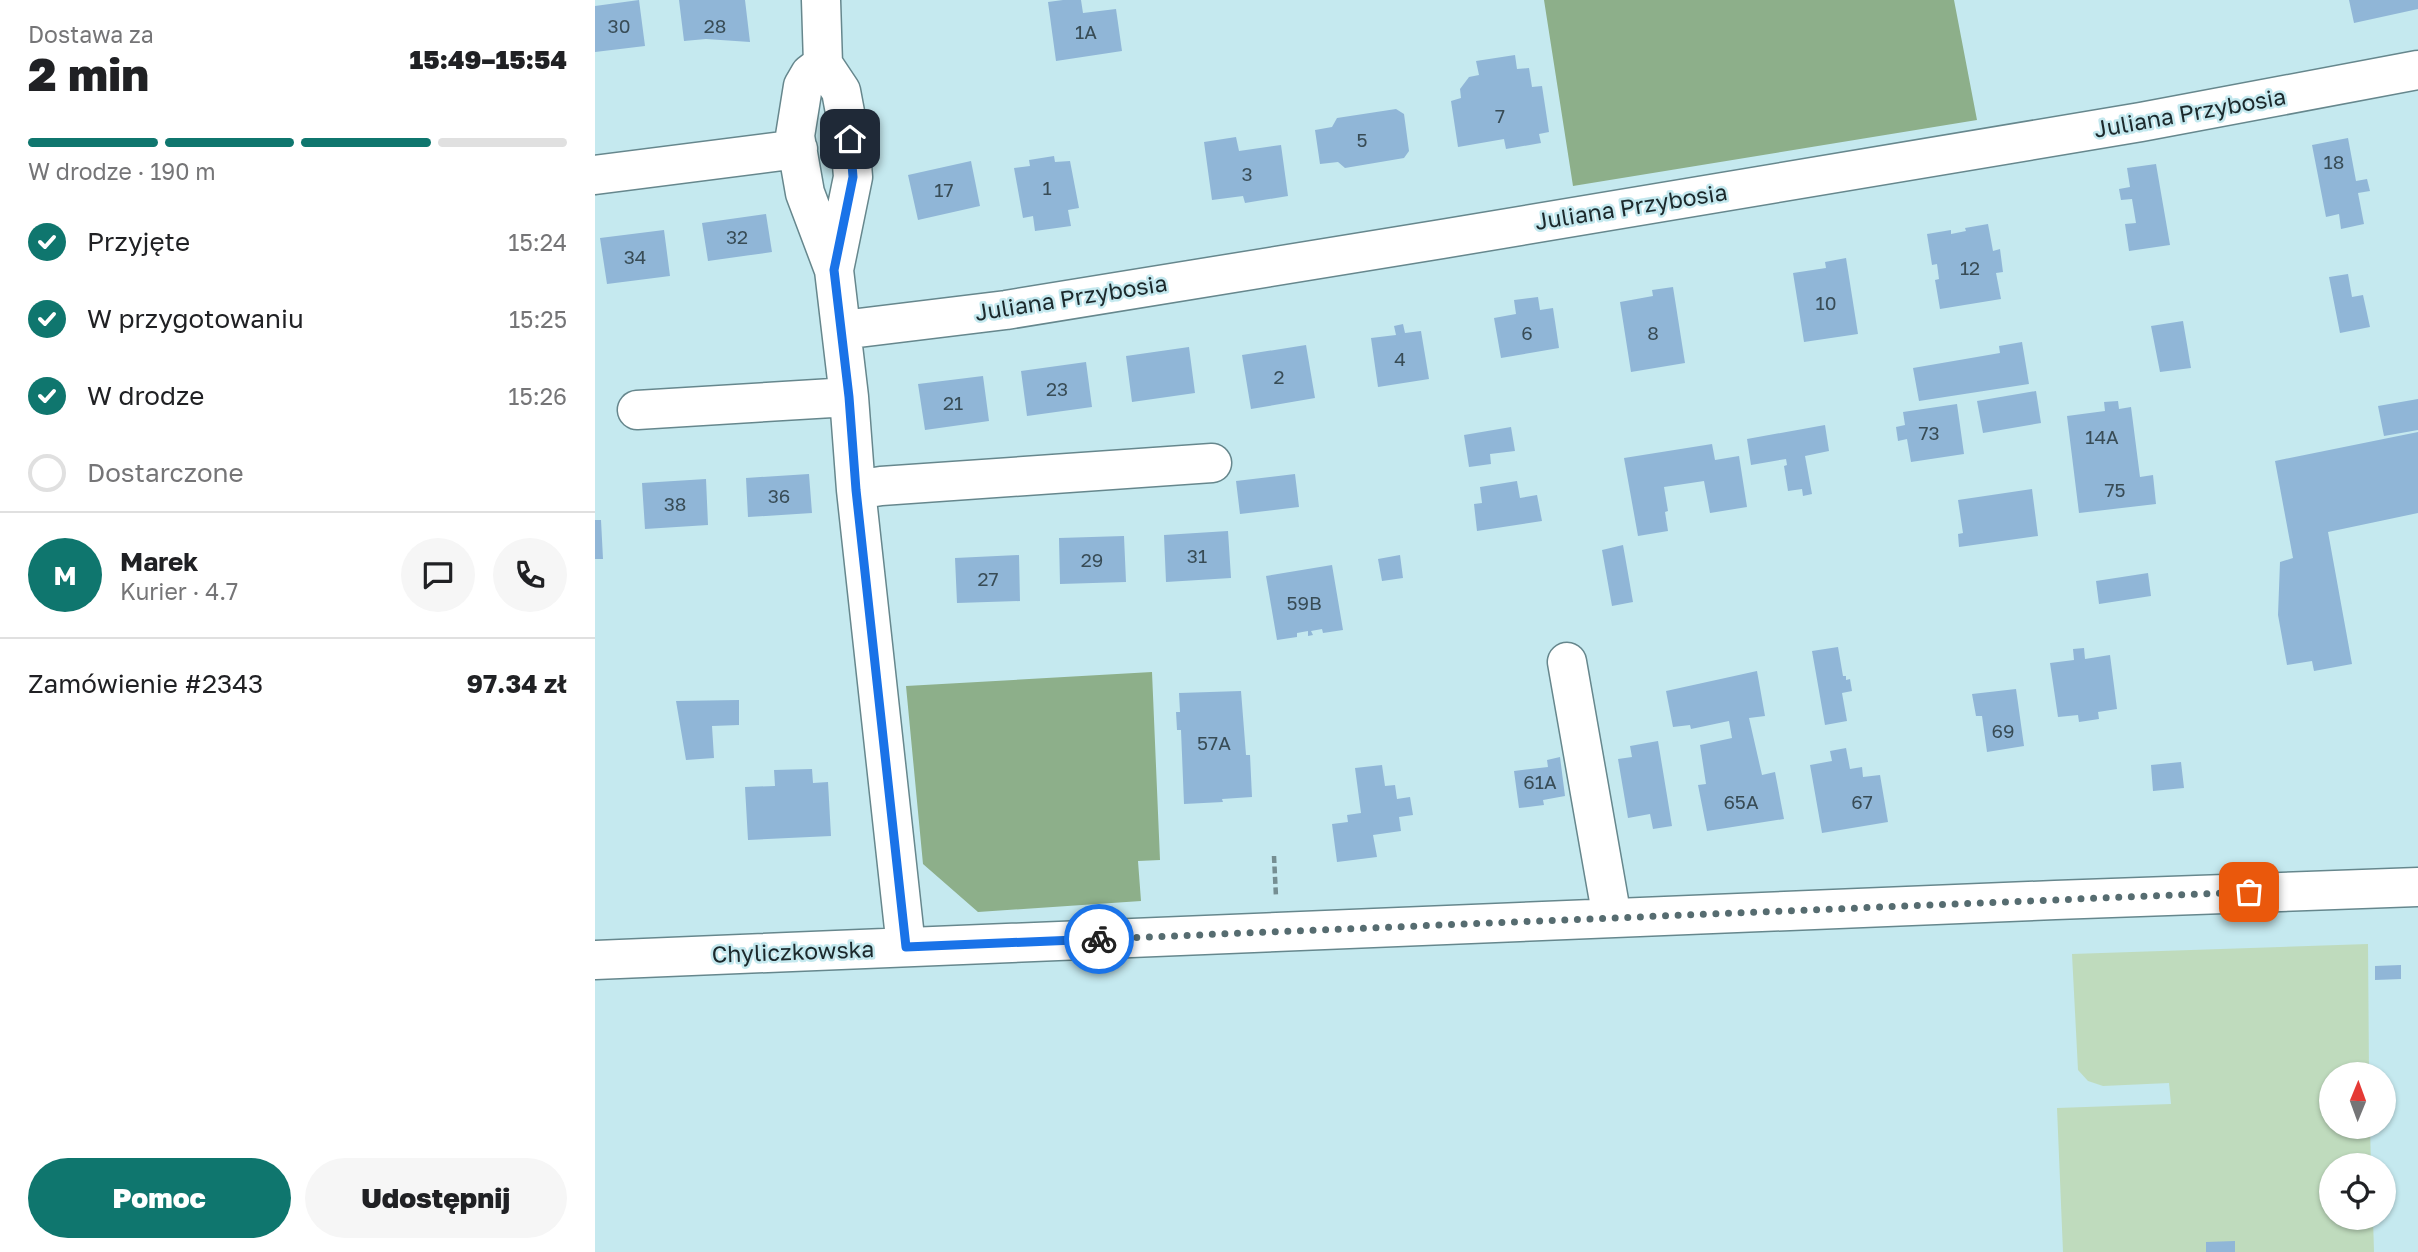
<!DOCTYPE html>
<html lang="pl">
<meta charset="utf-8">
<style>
body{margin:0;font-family:"Golos Text",sans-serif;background:#f6f6f6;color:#202124;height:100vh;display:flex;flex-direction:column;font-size:26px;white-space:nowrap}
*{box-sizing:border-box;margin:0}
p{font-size:23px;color:#757577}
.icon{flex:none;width:38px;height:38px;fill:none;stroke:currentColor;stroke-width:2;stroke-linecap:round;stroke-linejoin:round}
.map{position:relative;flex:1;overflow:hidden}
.side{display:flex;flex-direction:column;background:#fff;width:595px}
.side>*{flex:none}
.needle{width:46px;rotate:1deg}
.fabs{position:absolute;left:1724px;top:1062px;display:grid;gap:14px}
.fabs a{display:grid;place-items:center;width:77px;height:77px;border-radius:50%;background:#fff;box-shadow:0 2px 5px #0004;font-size:35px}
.pin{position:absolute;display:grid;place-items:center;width:60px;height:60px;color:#fff;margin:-30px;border-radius:14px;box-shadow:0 4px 10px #0006}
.courier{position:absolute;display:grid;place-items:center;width:70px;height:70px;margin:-35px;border:5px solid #1a73e8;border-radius:50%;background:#fff;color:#222;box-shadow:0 2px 9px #0007}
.summary em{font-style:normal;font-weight:800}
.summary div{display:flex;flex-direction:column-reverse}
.summary{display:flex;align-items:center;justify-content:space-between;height:119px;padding:0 28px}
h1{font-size:46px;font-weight:800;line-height:52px}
.bar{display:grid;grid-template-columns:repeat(4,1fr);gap:10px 7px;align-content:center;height:84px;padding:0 28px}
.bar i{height:9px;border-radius:5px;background:#e0e0e0}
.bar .active{background:#0f766e}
.bar p{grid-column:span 4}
.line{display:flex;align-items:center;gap:18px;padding:0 28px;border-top:2px solid #e0e0e0}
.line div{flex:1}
.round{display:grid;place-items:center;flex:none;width:74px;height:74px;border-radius:37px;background:#f6f6f6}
ol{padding:0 28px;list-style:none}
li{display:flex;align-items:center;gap:21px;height:77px}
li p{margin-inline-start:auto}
li .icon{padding:7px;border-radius:50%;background:#0f766e;color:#fff;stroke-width:4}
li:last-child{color:#757577}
li i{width:38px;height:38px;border:4px solid #e0e0e0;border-radius:50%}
.button{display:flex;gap:14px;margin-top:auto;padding:14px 28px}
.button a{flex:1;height:80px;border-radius:42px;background:#0f766e;color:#fff;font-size:28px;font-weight:800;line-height:80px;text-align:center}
.button a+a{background:#f6f6f6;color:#202124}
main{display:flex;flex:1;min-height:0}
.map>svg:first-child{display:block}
.green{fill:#bfdbbd}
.forest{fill:#8daf8a}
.building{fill:#90b6d7}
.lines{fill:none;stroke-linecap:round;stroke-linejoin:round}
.minor-casing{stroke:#66878d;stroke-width:41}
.path{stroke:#758e92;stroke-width:4.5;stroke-dasharray:7 3.5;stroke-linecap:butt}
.minor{stroke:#fff;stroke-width:38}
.done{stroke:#566c70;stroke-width:7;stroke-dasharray:0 12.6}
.route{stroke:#1a73e8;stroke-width:9}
.labels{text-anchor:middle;stroke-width:5;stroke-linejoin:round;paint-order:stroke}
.number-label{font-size:19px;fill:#384c56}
.street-label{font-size:23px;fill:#1b282b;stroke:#c5e9ef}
</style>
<main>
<section class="side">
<div class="summary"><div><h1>2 min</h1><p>Dostawa za</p></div><em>15:49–15:54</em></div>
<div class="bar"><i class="active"></i><i class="active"></i><i class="active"></i><i></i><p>W drodze · 190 m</p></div>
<ol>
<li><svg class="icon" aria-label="check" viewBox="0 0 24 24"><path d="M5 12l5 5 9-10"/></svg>Przyjęte<p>15:24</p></li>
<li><svg class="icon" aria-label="check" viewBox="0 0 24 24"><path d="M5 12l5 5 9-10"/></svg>W przygotowaniu<p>15:25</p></li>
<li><svg class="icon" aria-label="check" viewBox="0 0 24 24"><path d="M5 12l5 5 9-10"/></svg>W drodze<p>15:26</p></li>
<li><i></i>Dostarczone</li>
</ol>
<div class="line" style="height:126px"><b class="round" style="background:#0f766e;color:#fff">M</b><div><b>Marek</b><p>Kurier · 4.7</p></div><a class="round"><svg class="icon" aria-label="chat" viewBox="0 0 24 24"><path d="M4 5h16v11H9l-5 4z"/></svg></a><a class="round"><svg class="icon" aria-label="phone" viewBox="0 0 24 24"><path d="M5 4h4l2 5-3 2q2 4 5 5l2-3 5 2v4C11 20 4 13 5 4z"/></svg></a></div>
<div class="line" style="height:91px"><div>Zamówienie #2343</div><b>97.34 zł</b></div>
<div class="button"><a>Pomoc</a><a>Udostępnij</a></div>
</section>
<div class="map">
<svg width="1823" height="1252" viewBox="0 0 1823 1252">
<rect width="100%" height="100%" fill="#c5e9ef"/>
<path class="green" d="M1773 944 1774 1074H1736V1127H1775L1776 1165 1736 1166V1218H1778L1779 1252H1468L1462 1108 1576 1104 1574 1083 1508 1086 1493 1081 1483 1070 1477 954Z"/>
<path class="forest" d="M949 0H1359L1382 120 978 186Z
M557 672 565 860 543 861 546 901 383 912 328 864 311 686Z"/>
<path class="building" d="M44 0 50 46 0 52V6Z
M84 0H150L155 42 111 39 89 41Z
M468 0H486L488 13 521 9 527 51 461 61 453 2Z
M1754 0H1823V9L1759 23Z
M920 55 922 69 934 68 937 87 947 86 954 132 944 134 946 143 911 149 909 139 863 147 856 101 866 98 865 89 874 77 884 75 881 61Z
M801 109 809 114 814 151 809 158 750 168 743 162 725 164 720 130 737 127 742 118Z
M641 137 644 151 686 145 693 196 650 203 648 196 617 200 609 142Z
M1753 138 1761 181 1772 179 1775 191 1763 193 1769 224 1746 229 1744 214 1731 217 1717 145Z
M459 156 460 162 475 161 484 208 473 210 476 226 440 231 438 216 428 218 419 168 435 166 434 160Z
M376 161 385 206 323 220 313 175Z
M1561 164 1575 245 1534 251 1530 224 1541 223 1537 199 1526 200 1524 189 1535 187 1532 168Z
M171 214 177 252 113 261 107 223Z
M1393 224 1398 251 1405 249 1408 272 1401 273 1406 299 1345 309 1340 280 1344 279 1342 264 1337 265 1332 234 1356 230V234L1371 231 1370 228Z
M69 230 75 276 12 284 5 238Z
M1251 258 1263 334 1209 342 1198 273 1231 268 1230 262Z
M1753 274 1757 297 1768 295 1775 327 1745 333 1734 277Z
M1078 287 1090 363 1036 372 1025 302 1058 296 1057 290Z
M943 297 945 310 958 308 964 348 906 358 899 318 921 314 919 300Z
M1588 321 1596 368 1565 372 1556 326Z
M808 324 810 333 826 331 834 379 783 387 776 338 801 335 799 326Z
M1427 342 1434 384 1324 401 1318 368 1405 353 1404 346Z
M711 345 720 398 656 409 647 355Z
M594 347 600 393 537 402 531 356Z
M491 362 497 407 432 416 426 371Z
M388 376 394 421 330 430 323 384Z
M1441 391 1446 423 1388 433 1382 401Z
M1823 399V430L1789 436 1783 406Z
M1523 401 1524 409 1536 407 1545 477 1558 475 1561 504 1484 513 1472 416 1510 411 1509 402Z
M1362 404 1369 454 1316 462 1312 439 1303 441 1301 427 1310 425 1308 412Z
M1230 425 1234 451 1210 456 1217 494 1208 496 1207 489 1193 491 1189 466 1192 465 1191 459 1156 465 1152 439Z
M916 427 920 451 895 454 896 464 874 467 869 435Z
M1823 432V513L1733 532 1757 664 1719 671 1717 661 1692 665 1683 615 1685 562 1698 558 1680 461Z
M1117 444 1120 460 1144 456 1152 507 1115 513 1109 481 1069 487 1073 511 1070 512 1073 531 1043 536 1029 458Z
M214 474 217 513 153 517 151 478Z
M700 474 704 507 645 514 641 481Z
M111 479 113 525 50 529 47 483Z
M922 481 925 498 942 495 947 521 882 531 879 504 887 503 885 487Z
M1437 489 1443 536 1364 547 1363 534 1368 533 1363 500Z
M0 520H6L8 559H0Z
M633 531 636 578 571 582 569 535Z
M529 536 531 582 465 584 464 538Z
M1028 545 1038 602 1017 606 1007 550Z
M424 555 425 601 362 603 360 558Z
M805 555 808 578 787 581 783 559Z
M737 565 748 630 728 633 727 629 716 631 718 635 713 636V631L702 633V637L682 640 671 576Z
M1553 573 1556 596 1504 604 1501 581Z
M1243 647 1248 676H1251V680L1255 679 1257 691 1247 693 1252 721 1230 725 1217 651Z
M1489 648 1490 659 1515 655 1522 709 1503 712 1504 719 1484 722 1483 715 1463 717 1455 663 1479 660 1478 649Z
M1162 671 1170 716 1154 718 1167 775 1180 772 1189 819 1112 831 1103 785 1111 784 1105 745 1137 738 1134 721 1096 729 1095 725 1078 727 1071 691Z
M1421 689 1429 746 1392 752 1387 716H1381L1377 694Z
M646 691 651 755H655L657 797 627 799 628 802 589 804 586 730H582L581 712H585L584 693Z
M144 700V725L117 726 119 758 91 760 81 701Z
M1063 741 1077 826 1058 829 1055 814 1033 818 1023 759 1037 757 1035 746Z
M1251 748 1255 769 1267 767 1268 777 1285 775 1293 822 1227 833 1215 765 1237 761 1235 751Z
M965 757 970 796 948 800 949 805 924 808 919 771 953 767 952 760Z
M1586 762 1589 788 1558 791 1556 765Z
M787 765 790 786 800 785 802 799 815 797 818 815 804 817 806 831 778 835 782 857 742 862 737 824 753 822 752 815 766 813 760 768Z
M217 769 218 783 233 782 236 836 153 840 150 787 180 786 179 770Z
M1806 965V979L1780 980V966Z
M1640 1241V1252H1611V1242Z"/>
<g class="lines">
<defs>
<path id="minor" d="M226 0 228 64 246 91 255 139 258 177 239 270
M228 64 215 74 208 86 200 136 210 193 239 270 254 397 261 490 311 947
M0 175 203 149
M247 330 411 310 847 239 1546 122 1823 70
M42 410 254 397
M261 490 286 486 617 463
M972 662 1017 918
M0 960 1460 900 1823 887"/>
</defs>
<use href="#minor" class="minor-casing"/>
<path class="path" d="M679 856 681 897"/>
<use href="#minor" class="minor"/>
</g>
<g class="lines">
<path class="done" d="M504 939 1654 892"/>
<path class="route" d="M255 139 258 177 239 270 254 397 261 490 311 947 504 939"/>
</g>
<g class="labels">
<g class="number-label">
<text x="24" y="33">30</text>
<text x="120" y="33">28</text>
<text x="491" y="39">1A</text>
<text x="905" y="123">7</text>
<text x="767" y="147">5</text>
<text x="1739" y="169">18</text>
<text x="652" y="181">3</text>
<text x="452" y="195">1</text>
<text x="349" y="197">17</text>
<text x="142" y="244">32</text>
<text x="40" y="264">34</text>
<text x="1375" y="275">12</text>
<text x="1231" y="310">10</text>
<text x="932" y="340">6</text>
<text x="1058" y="340">8</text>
<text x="805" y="366">4</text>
<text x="684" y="384">2</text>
<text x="462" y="396">23</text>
<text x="358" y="410">21</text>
<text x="1334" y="440">73</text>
<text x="1507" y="444">14A</text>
<text x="1520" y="497">75</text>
<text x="184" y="503">36</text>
<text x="80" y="511">38</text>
<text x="602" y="563">31</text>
<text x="497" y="567">29</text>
<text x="393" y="586">27</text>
<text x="709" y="610">59B</text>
<text x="1408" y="738">69</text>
<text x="619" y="750">57A</text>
<text x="945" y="789">61A</text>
<text x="1146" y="809">65A</text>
<text x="1267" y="809">67</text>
</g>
<g class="street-label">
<text transform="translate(1595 113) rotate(-10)" y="8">Juliana Przybosia</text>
<text transform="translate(1036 207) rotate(-9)" y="8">Juliana Przybosia</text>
<text transform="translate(476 298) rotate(-9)" y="8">Juliana Przybosia</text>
<text transform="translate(198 952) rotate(-2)" y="8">Chyliczkowska</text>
</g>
</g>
</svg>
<div class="fabs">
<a><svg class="needle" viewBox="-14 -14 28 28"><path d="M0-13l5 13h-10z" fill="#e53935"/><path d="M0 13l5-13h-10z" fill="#757577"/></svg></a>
<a><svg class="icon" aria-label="locate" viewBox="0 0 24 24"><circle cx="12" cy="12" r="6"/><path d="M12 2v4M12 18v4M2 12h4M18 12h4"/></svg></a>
</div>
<div class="pin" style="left:1654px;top:892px;background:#ea580c"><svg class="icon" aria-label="bag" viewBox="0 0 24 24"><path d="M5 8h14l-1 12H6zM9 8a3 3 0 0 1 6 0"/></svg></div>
<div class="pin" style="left:255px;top:139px;background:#1f2937"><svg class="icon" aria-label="home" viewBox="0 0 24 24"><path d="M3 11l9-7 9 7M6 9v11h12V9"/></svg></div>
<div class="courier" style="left:504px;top:939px"><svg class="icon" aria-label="bike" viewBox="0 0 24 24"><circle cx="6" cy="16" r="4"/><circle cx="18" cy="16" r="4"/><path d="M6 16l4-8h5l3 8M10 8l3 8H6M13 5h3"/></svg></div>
</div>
</main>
